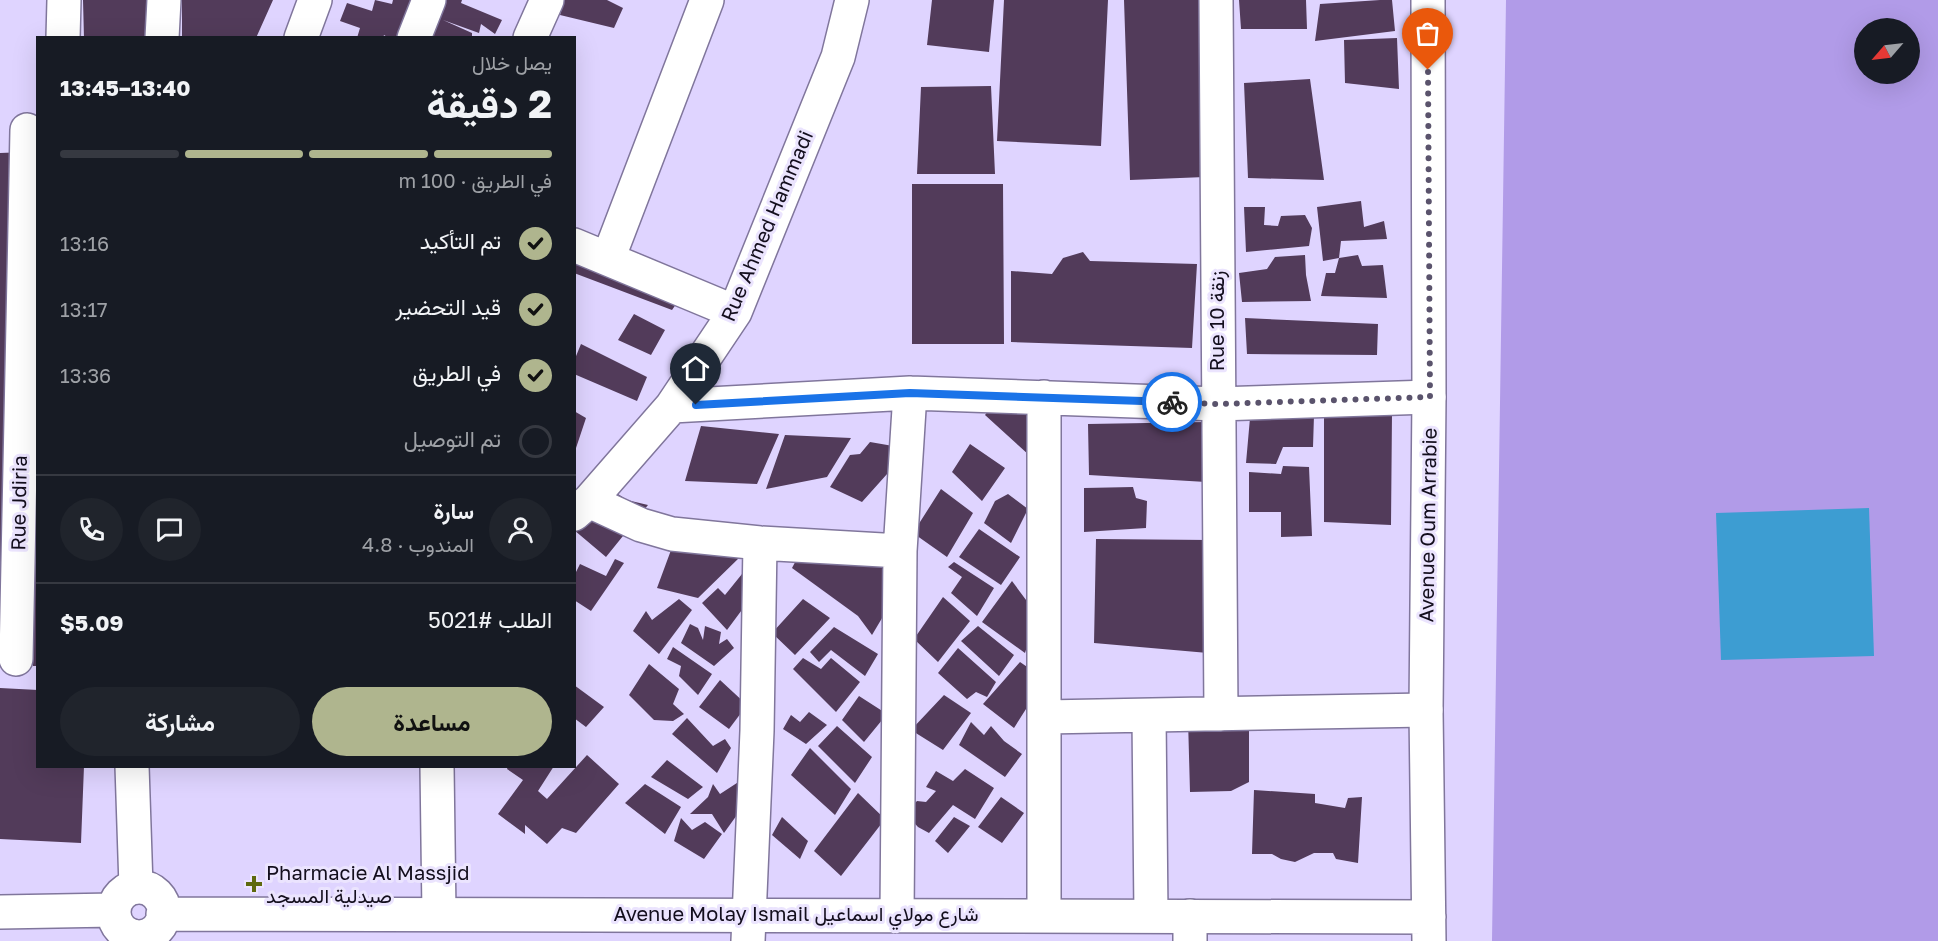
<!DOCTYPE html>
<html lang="ar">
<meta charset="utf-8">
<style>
body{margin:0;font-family:"Golos Text",Vazirmatn,sans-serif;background:#20242c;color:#f1f3f6;direction:rtl;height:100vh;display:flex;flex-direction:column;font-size:22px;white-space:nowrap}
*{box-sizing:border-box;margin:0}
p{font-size:20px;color:#9ea1a6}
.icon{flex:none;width:33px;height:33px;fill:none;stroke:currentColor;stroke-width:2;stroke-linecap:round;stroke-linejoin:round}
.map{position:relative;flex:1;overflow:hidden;direction:ltr}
.panel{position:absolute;left:36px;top:36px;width:540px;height:732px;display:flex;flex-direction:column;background:#171b24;border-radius:0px;box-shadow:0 6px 24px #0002;direction:rtl}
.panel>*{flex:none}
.needle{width:39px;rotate:242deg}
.controls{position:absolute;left:1854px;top:18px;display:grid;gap:12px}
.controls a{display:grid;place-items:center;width:66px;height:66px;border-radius:50%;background:#171b24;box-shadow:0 6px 24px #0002;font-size:30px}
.pin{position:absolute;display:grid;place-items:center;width:51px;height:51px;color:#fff;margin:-62px -26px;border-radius:50% 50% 50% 0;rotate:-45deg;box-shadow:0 0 6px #0007}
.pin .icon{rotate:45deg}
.courier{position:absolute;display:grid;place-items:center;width:60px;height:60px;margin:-30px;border:4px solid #1a73e8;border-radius:50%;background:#fff;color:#222;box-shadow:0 2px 8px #0007}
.head em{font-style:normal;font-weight:700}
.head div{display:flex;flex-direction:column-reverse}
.head{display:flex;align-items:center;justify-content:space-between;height:102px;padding:0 24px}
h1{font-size:39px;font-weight:700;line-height:45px}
.bar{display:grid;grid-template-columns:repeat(4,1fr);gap:9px 6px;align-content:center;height:72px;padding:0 24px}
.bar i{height:8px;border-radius:4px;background:#363941}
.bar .active{background:#afb58e}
.bar p{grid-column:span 4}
.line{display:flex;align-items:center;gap:15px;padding:0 24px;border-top:2px solid #363941}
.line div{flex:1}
.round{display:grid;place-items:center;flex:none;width:63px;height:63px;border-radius:32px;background:#20242c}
ol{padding:0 24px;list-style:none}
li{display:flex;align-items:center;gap:18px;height:66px}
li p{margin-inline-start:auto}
li .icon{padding:6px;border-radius:50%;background:#afb58e;color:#111;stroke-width:4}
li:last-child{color:#9ea1a6}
li i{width:33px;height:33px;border:3px solid #363941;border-radius:50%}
.primary-button{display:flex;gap:12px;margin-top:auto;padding:12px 24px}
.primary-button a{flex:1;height:69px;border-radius:36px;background:#afb58e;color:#111;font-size:24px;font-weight:700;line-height:69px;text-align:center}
.primary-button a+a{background:#20242c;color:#f1f3f6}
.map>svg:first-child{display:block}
.green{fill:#b19be8;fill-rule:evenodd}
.water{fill:#3d9dd2}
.building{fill:#523b5a}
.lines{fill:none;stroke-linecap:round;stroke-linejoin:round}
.street-casing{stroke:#80769c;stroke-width:36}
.secondary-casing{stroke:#80769c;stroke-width:36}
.street{stroke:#fff;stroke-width:33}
.secondary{stroke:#fff;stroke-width:33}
.done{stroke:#5a536c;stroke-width:6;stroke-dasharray:0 10.8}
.route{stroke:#1a73e8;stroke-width:8}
.poi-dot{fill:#5e690e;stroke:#ebe4fe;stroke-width:2}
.labels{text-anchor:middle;stroke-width:6;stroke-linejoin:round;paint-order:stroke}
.street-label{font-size:20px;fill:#130e1d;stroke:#ebe4fe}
.poi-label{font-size:20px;fill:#130e1d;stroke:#ebe4fe;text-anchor:start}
</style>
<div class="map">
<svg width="1938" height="941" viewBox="0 0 1938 941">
<rect width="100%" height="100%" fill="#dfd4ff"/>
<path class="green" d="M1506 0H1938V941H1492ZM1864 28H1910V74H1864Z"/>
<path class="water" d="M1869 508 1874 656 1721 660 1716 513Z"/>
<path class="building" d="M83 0H146L147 38H84Z
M182 0H273L256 38H182Z
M375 0 392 4 393 0H419L402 38H389L384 35 383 38H357L360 28 340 21 347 3 372 11Z
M445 0H462L461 3 502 20 495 34 481 24 479 33 443 20 472 33V38H430Z
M564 0H607L623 8 614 28 560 15Z
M932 0H994L989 52 927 45Z
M1004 0H1108L1101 146 997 141Z
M1124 0H1199L1205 177 1130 180Z
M1239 0H1306L1307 29H1241Z
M1380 0H1392L1395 31 1315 41 1320 4Z
M1397 38 1399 89 1345 83 1344 40Z
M1310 79 1324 180 1248 178 1244 83Z
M991 86 995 174H917L921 87Z
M26 152 13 631H0V153Z
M912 184H1003L1004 344H912Z
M1361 201 1364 227 1384 221 1387 239 1341 241 1339 258 1323 261 1317 207Z
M1244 207H1265L1264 225 1278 226 1281 216 1305 215 1312 228 1309 246 1246 252Z
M1083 252 1090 261 1197 264 1192 348 1011 342V271L1052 274 1063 258Z
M574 253 681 297 672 310 574 273Z
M1305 255 1306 275 1311 301 1242 302 1239 273 1267 269 1275 257Z
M1358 255 1362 266 1383 265 1387 298 1321 296 1326 273H1335L1339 258Z
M634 314 665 330 651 355 618 340Z
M1245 318 1378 324 1377 355 1247 354Z
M581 344 647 377 637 401 574 374V361Z
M1006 387H1041L1029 455 985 415Z
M1324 410 1371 416 1392 413 1391 525 1324 522Z
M574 411 586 418 575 451H574Z
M1314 415 1313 447H1283L1276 464 1246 463 1250 418Z
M1206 422V482L1089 475 1088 424Z
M701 426 779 434 757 484 685 481Z
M785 435 851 438 827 477 766 489Z
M35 436H38V666H33Z
M870 442 893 446 896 464 862 502 830 487 850 455 860 454Z
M970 444 1005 468 982 501 952 472Z
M1283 466 1309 467 1312 536 1281 537V512H1249V472L1281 474Z
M1133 487 1136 498 1147 501 1146 528 1084 532V488Z
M621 488 618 494 627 500 648 505 606 557 574 530V500Z
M941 489 973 513 947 557 913 533Z
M1008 494 1028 509 1011 543 984 523 995 501Z
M979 529 1020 557 1001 585 959 557Z
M1096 539 1210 540 1208 653 1094 643Z
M674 542 740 557 698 598 657 588Z
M801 551 871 555 893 570 891 603 872 635 858 616 792 568Z
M615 559 624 563 591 611 574 600V576L580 564 606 576Z
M954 562 994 588 977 616 951 593 962 577 948 567Z
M742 574 750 599 727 630 702 603 718 588 725 595Z
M1012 581 1029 604 1033 627 1025 653 982 622Z
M943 597 970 621 938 662 914 639Z
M679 599 692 610 659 654 633 631 646 611 652 620Z
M803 599 830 618 795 655 772 633Z
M690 624 698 628 703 640 705 626 721 632 719 644 727 639 734 648 714 666 681 643Z
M978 626 1014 655 999 676 961 641Z
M834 627 878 654 865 676 831 650 819 662 810 652Z
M673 647 712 674 698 695 679 676 681 666 667 659Z
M958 648 996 682 987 697 976 692 967 699 938 673Z
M803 658 821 669 831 658 860 682 836 712 793 669Z
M1020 662 1036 673 1033 698 1014 728 983 704Z
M649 664 679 689 673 704 684 714 673 721 654 720 629 695Z
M720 680 747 705 729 729 699 707Z
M574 685 604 707 586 727 574 718Z
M0 688 38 690V766H84L81 843 0 839Z
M944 695 971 713 943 750 911 730Z
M859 696 887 714 864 742 842 720Z
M809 712 827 725 806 744 783 729 791 715 800 722Z
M687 718 713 746 725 739 731 748 717 773 672 734Z
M1249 718V782L1231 791 1190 792 1188 719Z
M971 722 984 735 991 726 1004 741 1022 754 1005 777 959 745Z
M837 726 872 757 855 783 818 746Z
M810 748 851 789 835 815 791 775Z
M587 755 619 784 576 833 562 828 547 844 525 825V834L498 814 523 780 507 769 508 766H554L538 791 547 799Z
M667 760 703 787 688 799 651 777Z
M965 769 994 788 975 819 953 805 929 833 918 827 905 813 917 801 926 802 936 791 926 787 936 771 953 781Z
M740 781 752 794 724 833 712 814H690L708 797 713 784 720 794Z
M645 784 681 807 665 834 625 803Z
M1254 790 1315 794V803L1345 808 1348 798 1362 797 1358 863 1336 859 1333 853H1314L1295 862 1281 859 1272 854H1252Z
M858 793 885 819 841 876 814 851Z
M1001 797 1024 813 1002 843 978 827Z
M782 817 808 841 800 859 772 835Z
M954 817 970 826 948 853 935 841Z
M681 818 692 830 705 822 722 834 704 859 674 841Z"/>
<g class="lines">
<defs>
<path id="street" d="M1216 0 1221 714
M63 38 64 0
M162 38 164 0
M301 38 315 0
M414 38 429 0
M530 38 547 0
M574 245 735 312
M608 259 707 0
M1044 397V915
M672 406 910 393 1218 404 1429 397
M589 501 641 525 672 534 760 543 900 551
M574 514 589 501 672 406 735 312 838 57 852 0
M16 659 27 130
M1149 716 1151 915
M1045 717 1426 710
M132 766 136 887
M437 766 439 914
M897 915 900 551 910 393
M1190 916V941
M132 941V936
M748 941 757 731 760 543"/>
<path id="secondary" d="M1428 0 1429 397 1426 710 1429 941
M114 912a25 25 0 1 1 50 0a25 25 0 1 1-50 0Z
M0 912 114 910
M163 914 1429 917"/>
</defs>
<use href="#street" class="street-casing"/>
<use href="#secondary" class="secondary-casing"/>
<use href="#street" class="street"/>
<use href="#secondary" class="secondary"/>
</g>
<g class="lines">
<path class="done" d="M1172 402 1218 404 1430 397 1428 70"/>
<path class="route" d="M696 405 910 393 1172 402"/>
</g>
<path class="poi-dot" d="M251 875h6v6h6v6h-6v6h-6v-6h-6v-6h6z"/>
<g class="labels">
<g class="street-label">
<text transform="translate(767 226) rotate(-67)" y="7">Rue Ahmed Hammadi</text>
<text transform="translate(1217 321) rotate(-90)" y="7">Rue 10 زنقة</text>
<text transform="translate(19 503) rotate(-89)" y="7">Rue Jdiria</text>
<text transform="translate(1428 525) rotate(-89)" y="7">Avenue Oum Arrabie</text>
<text x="796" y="921">Avenue Molay Ismail شارع مولاي اسماعيل</text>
</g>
<g class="poi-label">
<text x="266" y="880">Pharmacie Al Massjid<tspan x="266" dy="23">صيدلية المسجد</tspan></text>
</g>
</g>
</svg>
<div class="controls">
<a><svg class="needle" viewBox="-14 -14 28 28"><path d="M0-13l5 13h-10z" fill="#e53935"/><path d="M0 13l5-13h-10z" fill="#9ea1a6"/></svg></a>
</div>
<div class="pin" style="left:1428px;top:70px;background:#ea580c"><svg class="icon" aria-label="bag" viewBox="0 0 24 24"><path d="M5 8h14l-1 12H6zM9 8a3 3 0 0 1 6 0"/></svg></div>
<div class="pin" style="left:696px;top:405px;background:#1f2937"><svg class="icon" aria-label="home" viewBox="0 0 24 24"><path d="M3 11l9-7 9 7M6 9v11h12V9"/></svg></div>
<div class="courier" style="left:1172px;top:402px"><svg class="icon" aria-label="bike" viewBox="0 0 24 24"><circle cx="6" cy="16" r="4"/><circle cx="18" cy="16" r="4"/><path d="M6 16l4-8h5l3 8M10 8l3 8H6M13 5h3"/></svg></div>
<section class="panel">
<div class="head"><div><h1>2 دقيقة</h1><p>يصل خلال</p></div><em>13:40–13:45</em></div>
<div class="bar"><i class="active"></i><i class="active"></i><i class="active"></i><i></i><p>في الطريق · 100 m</p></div>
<ol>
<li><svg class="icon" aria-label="check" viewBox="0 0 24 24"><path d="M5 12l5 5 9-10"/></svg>تم التأكيد<p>13:16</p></li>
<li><svg class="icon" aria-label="check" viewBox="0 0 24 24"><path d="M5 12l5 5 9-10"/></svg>قيد التحضير<p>13:17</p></li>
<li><svg class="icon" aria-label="check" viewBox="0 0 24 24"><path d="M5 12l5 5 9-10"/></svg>في الطريق<p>13:36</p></li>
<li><i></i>تم التوصيل</li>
</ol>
<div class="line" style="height:108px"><a class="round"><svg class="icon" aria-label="person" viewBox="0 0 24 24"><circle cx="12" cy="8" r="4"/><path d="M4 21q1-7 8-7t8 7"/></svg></a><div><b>سارة</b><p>المندوب · 4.8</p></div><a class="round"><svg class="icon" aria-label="chat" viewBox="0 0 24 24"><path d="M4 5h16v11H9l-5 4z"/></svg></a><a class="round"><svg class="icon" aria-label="phone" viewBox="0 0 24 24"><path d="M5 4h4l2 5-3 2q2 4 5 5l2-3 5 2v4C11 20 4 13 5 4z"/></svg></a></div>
<div class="line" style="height:78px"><div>الطلب #5021</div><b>$5.09</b></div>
<div class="primary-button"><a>مساعدة</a><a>مشاركة</a></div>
</section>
</div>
